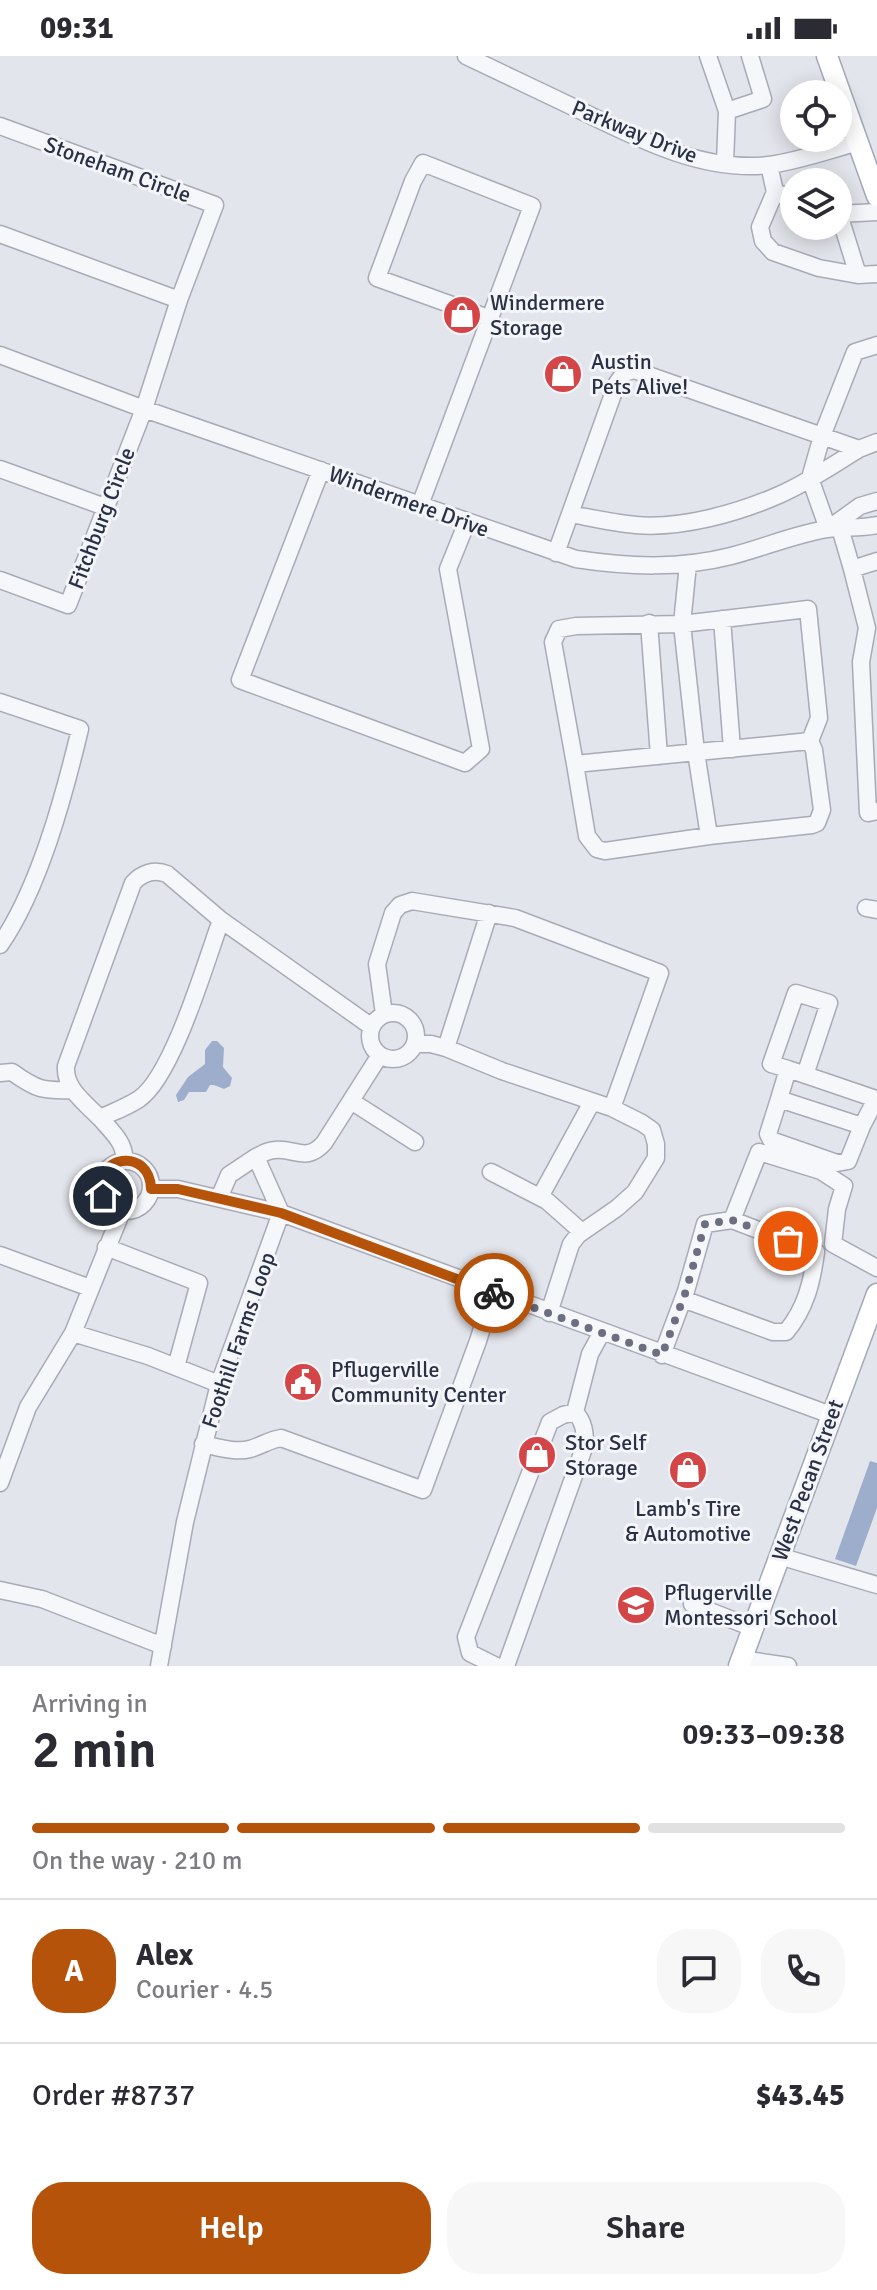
<!DOCTYPE html>
<meta charset="utf-8">
<style>
body{margin:0;font-family:Signika,sans-serif;background:#f7f7f7;color:#2b2b33;height:100vh;display:flex;flex-direction:column;font-size:30px;white-space:nowrap}
*{box-sizing:border-box;margin:0}
p{font-size:26px;color:#7c7c81}
.icon{flex:none;width:44px;height:44px;fill:none;stroke:currentColor;stroke-width:2;stroke-linecap:round;stroke-linejoin:round}
.map{position:relative;height:1610px;overflow:hidden}
.panel{display:flex;flex-direction:column;background:#fff;flex:1}
.panel>*{flex:none}
.tools{position:absolute;left:780px;top:24px;display:grid;gap:16px}
.tools a{display:grid;place-items:center;width:72px;height:72px;border-radius:50%;background:#fff;box-shadow:0 4px 20px #0003;font-size:40px}
.pin{position:absolute;display:grid;place-items:center;width:68px;height:68px;color:#fff;margin:-34px;border:4px solid #fff;border-radius:50%;box-shadow:0 2px 8px #0007}
.courier{position:absolute;display:grid;place-items:center;width:80px;height:80px;margin:-40px;border:6px solid #b45309;border-radius:50%;background:#fff;color:#222;box-shadow:0 2px 10px #0007}
.headline em{font-style:normal;font-weight:600}
.headline div{display:flex;flex-direction:column-reverse}
.headline{display:flex;align-items:center;justify-content:space-between;height:136px;padding:0 32px}
h1{font-size:52px;font-weight:600;line-height:60px}
.bar{display:grid;grid-template-columns:repeat(4,1fr);gap:12px 8px;align-content:center;height:96px;padding:0 32px}
.bar i{height:10px;border-radius:6px;background:#e1e1e2}
.bar .current{background:#b45309}
.bar p{grid-column:span 4}
.line{display:flex;align-items:center;gap:20px;padding:0 32px;border-top:2px solid #e1e1e2}
.line div{flex:1}
.round{display:grid;place-items:center;flex:none;width:84px;height:84px;border-radius:32px;background:#f7f7f7}
.cta{display:flex;gap:16px;margin-top:auto;padding:16px 32px}
.cta a{flex:1;height:92px;border-radius:32px;background:#b45309;color:#fff;font-size:32px;font-weight:600;line-height:92px;text-align:center}
.cta a+a{background:#f7f7f7;color:#2b2b33}
.status{display:flex;justify-content:space-between;align-items:center;height:56px;padding:0 40px;background:#fff;direction:ltr}
.status svg{height:22px;fill:currentColor}
.map>svg:first-child{display:block}
.water{fill:#9daecd}
.lines{fill:none;stroke-linecap:round;stroke-linejoin:round}
.minor-casing{stroke:#a8abb7;stroke-width:19}
.major-casing{stroke:#a2a8b8;stroke-width:23}
.minor{stroke:#f6f7fa;stroke-width:16}
.major{stroke:#fff;stroke-width:20}
.done{stroke:#6b6f7f;stroke-width:8;stroke-dasharray:0 14.4}
.route{stroke:#b45309;stroke-width:10}
.labels{text-anchor:middle;stroke-width:6;stroke-linejoin:round;paint-order:stroke}
.street-label{font-size:22px;fill:#2a3045;stroke:#f3f5f9}
.poi-label{font-size:22px;fill:#2a3045;stroke:#f3f5f9;text-anchor:start}
</style>
<div class="status"><b>09:31</b><svg viewBox="0 0 49 12"><path d="M0 12V9h3v3zM5 12V6h3v6zM10 12V3h3v9zM15 12V0h3v12zM26 1h20v11H26zM47 4h2v5h-2z"/></svg></div>
<div class="map">
<svg width="877" height="1610" viewBox="0 0 877 1610">
<rect width="100%" height="100%" fill="#e3e5ec"/>
<path class="water" d="M212 985H217L224 992 223 1011 232 1022 230 1030 224 1033 214 1029H210L206 1036H189L184 1044 178 1046 176 1039 188 1021 205 1008V994Z
M870 1405 877 1407V1452L856 1510 835 1503Z"/>
<g class="lines">
<defs>
<path id="minor" d="M466 0C501 17 536 33 571 50 631 79 700 117 769 109 799 105 829 94 859 86
M708 0 727 55 725 107
M727 55 763 43 750 0
M0 70 215 149 179 244 144 353 68 549 0 524
M769 109 775 136 760 171 763 185 773 196 819 212 858 219 877 218
M775 136 794 143
M838 158 877 156
M839 158 858 219
M0 178 179 244
M0 299 144 353 576 503C629 511 680 513 731 500 763 492 795 478 827 473 844 470 860 473 877 469
M859 393 877 386
M0 413 105 451
M321 414 240 624 465 707 481 693 448 513 467 466
M420 449 532 150 423 107 413 125 377 222 491 263
M570 458C592 462 614 467 636 469 681 473 738 457 779 439 807 427 833 409 859 393L822 380 810 422 828 473
M840 472 852 513
M828 473 860 450 877 445
M556 497 617 327 624 317 634 314 822 380 855 296 877 289
M877 505 852 513 867 572 861 606 868 757 877 755
M688 508 682 568 576 570 559 573 553 586 575 708C653 700 732 693 810 685L819 662 808 553 682 568 696 696 709 780
M722 563 732 693
M649 567 659 700
M0 646 80 673C64 740 39 833 0 889
M575 708 587 780 597 793 605 795 709 780 812 769 817 767 822 754 814 694 810 685
M866 852 877 854
M370 980a23 23 0 1 1 46 0a23 23 0 1 1-46 0Z
M384 958 377 908 393 857 400 849 412 845 515 862 660 917 612 1052
M415 988H431L446 992 502 1015 612 1052 642 1067 652 1074 656 1088V1102L635 1136 617 1152 578 1179 571 1188 549 1257
M446 992 489 857
M788 1013 876 1043 862 1070 779 1043Z
M788 1013 771 1008 796 937 829 947 805 1019
M0 1017 12 1016C37 1034 43 1035 73 1034
M779 1043 768 1078 771 1084 837 1107 848 1105 862 1070
M351 1045 415 1086
M100 1062C85 1047 64 1032 66 1010L133 827C142 817 154 813 167 818L221 864
M124 1104C126 1087 110 1074 100 1062 113 1056 127 1051 139 1043 173 1020 206 905 221 864L372 971
M101 1130a25 25 0 1 1 50 0a25 25 0 1 1-50 0Z
M491 1116 547 1145 582 1176
M151 1133H178L281 1157
M540 1141 592 1046
M219 1142 229 1119 256 1101
M281 1157 256 1101C262 1098 268 1094 275 1094 296 1092 306 1107 324 1087L380 999
M106 1191 199 1227 176 1311
M0 1199 90 1232
M683 1243 773 1276H786C806 1252 812 1226 816 1196L732 1164
M73 1277 122 1155
M662 1299 686 1235 705 1168 732 1164 759 1096 821 1115 844 1130 837 1153 833 1188 877 1212
M203 1388C218 1391 235 1397 250 1393 261 1390 269 1384 281 1382L423 1434 478 1285 493 1236
M0 1427 28 1351 73 1277 148 1300 219 1328
M779 1500 877 1529
M0 1534 42 1543 163 1590
M692 1548 753 1572
M742 1603 788 1610
M159 1610 185 1466 219 1328 281 1157 831 1359
M496 1610 470 1597 466 1581 550 1366 563 1359 575 1356 590 1298 602 1276
M506 1610 585 1389C585 1376 584 1366 575 1356"/>
<path id="major" d="M827 0 877 140
M739 1610 877 1238"/>
</defs>
<use href="#minor" class="minor-casing"/>
<use href="#major" class="major-casing"/>
<use href="#minor" class="minor"/>
<use href="#major" class="major"/>
</g>
<g class="lines">
<path class="done" d="M494 1237 662 1299 686 1235 705 1168 732 1164 788 1185"/>
<path class="route" d="M103 1140C91 1099 150 1090 151 1133H178L281 1157 494 1237"/>
</g>
<defs>
<symbol id="shop-disc" viewBox="-11 -11 22 22"><circle r="9.5" fill="#d44547" stroke="#f3f5f9"/><path d="M-5-2.5h2.3a2.7 3.5 0 0 1 5.4 0H5L5.5 6h-11ZM-1.5-2.5h3a1.5 2.3 0 0 0-3 0Z" fill="#fff"/></symbol>
<symbol id="civic-disc" viewBox="-11 -11 22 22"><circle r="9.5" fill="#d44547" stroke="#f3f5f9"/><path d="M-.6-6.5H3V-4.5H.6V-3L4-1V1h2V6H-6V1h2V-1L-.6-3ZM-1.2 2.5V6h2.4V2.5Z" fill="#fff"/></symbol>
<symbol id="school-disc" viewBox="-11 -11 22 22"><circle r="9.5" fill="#d44547" stroke="#f3f5f9"/><path d="M0-5L7-2L0 1L-7-2ZM-4 1L0 2.5L4 1V4Q0 6-4 4Z" fill="#fff"/></symbol>
</defs>
<g fill-rule="evenodd">
<use href="#shop-disc" x="440" y="237" width="44" height="44"/>
<use href="#shop-disc" x="541" y="296" width="44" height="44"/>
<use href="#civic-disc" x="281" y="1304" width="44" height="44"/>
<use href="#shop-disc" x="515" y="1377" width="44" height="44"/>
<use href="#shop-disc" x="666" y="1392" width="44" height="44"/>
<use href="#school-disc" x="614" y="1527" width="44" height="44"/>
</g>
<g class="labels">
<g class="street-label">
<text transform="translate(635 75) rotate(22)" y="8">Parkway Drive</text>
<text transform="translate(118 113) rotate(20)" y="8">Stoneham Circle</text>
<text transform="translate(409 445) rotate(20)" y="8">Windermere Drive</text>
<text transform="translate(101 462) rotate(-69)" y="8">Fitchburg Circle</text>
<text transform="translate(238 1284) rotate(-71)" y="8">Foothill Farms Loop</text>
<text transform="translate(807 1424) rotate(-70)" y="8">West Pecan Street</text>
</g>
<g class="poi-label">
<text x="490" y="254">Windermere<tspan x="490" dy="25">Storage</tspan></text>
<text x="591" y="313">Austin<tspan x="591" dy="25">Pets Alive!</tspan></text>
<text x="331" y="1321">Pflugerville<tspan x="331" dy="25">Community Center</tspan></text>
<text x="565" y="1394">Stor Self<tspan x="565" dy="25">Storage</tspan></text>
<text x="688" y="1460" text-anchor="middle">Lamb's Tire<tspan x="688" dy="25">&amp; Automotive</tspan></text>
<text x="664" y="1544">Pflugerville<tspan x="664" dy="25">Montessori School</tspan></text>
</g>
</g>
</svg>
<div class="tools">
<a><svg class="icon" aria-label="locate" viewBox="0 0 24 24"><circle cx="12" cy="12" r="6"/><path d="M12 2v4M12 18v4M2 12h4M18 12h4"/></svg></a>
<a><svg class="icon" aria-label="layers" viewBox="0 0 24 24"><path d="M12 4l9 5-9 5-9-5zM3 14l9 5 9-5"/></svg></a>
</div>
<div class="pin" style="left:788px;top:1185px;background:#ea580c"><svg class="icon" aria-label="bag" viewBox="0 0 24 24"><path d="M5 8h14l-1 12H6zM9 8a3 3 0 0 1 6 0"/></svg></div>
<div class="pin" style="left:103px;top:1140px;background:#1f2937"><svg class="icon" aria-label="home" viewBox="0 0 24 24"><path d="M3 11l9-7 9 7M6 9v11h12V9"/></svg></div>
<div class="courier" style="left:494px;top:1237px"><svg class="icon" aria-label="bike" viewBox="0 0 24 24"><circle cx="6" cy="16" r="4"/><circle cx="18" cy="16" r="4"/><path d="M6 16l4-8h5l3 8M10 8l3 8H6M13 5h3"/></svg></div>
</div>
<section class="panel">
<div class="headline"><div><h1>2 min</h1><p>Arriving in</p></div><em>09:33–09:38</em></div>
<div class="bar"><i class="current"></i><i class="current"></i><i class="current"></i><i></i><p>On the way · 210 m</p></div>
<div class="line" style="height:144px"><b class="round" style="background:#b45309;color:#fff">A</b><div><b>Alex</b><p>Courier · 4.5</p></div><a class="round"><svg class="icon" aria-label="chat" viewBox="0 0 24 24"><path d="M4 5h16v11H9l-5 4z"/></svg></a><a class="round"><svg class="icon" aria-label="phone" viewBox="0 0 24 24"><path d="M5 4h4l2 5-3 2q2 4 5 5l2-3 5 2v4C11 20 4 13 5 4z"/></svg></a></div>
<div class="line" style="height:104px"><div>Order #8737</div><b>$43.45</b></div>
<div class="cta"><a>Help</a><a>Share</a></div>
</section>
